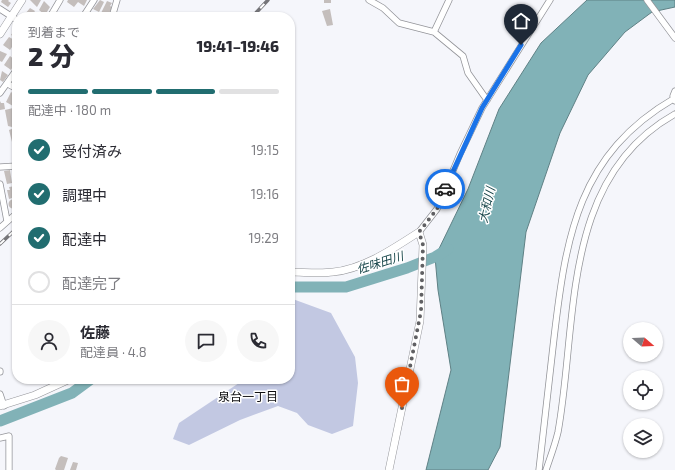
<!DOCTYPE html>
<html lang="ja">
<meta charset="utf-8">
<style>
body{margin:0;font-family:"Exo 2","Noto Sans JP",sans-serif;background:#f7f7f7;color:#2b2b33;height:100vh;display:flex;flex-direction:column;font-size:15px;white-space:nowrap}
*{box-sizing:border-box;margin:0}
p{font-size:13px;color:#7c7c81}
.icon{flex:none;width:22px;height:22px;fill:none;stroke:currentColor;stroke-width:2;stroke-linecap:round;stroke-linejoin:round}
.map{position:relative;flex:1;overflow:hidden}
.side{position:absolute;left:12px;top:12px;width:283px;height:372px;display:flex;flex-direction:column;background:#fff;border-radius:16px;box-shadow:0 1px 3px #0004}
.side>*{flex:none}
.needle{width:26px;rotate:109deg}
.buttons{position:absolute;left:623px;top:322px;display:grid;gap:8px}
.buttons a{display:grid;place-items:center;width:40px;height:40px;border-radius:50%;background:#fff;box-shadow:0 1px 3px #0004;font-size:20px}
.pin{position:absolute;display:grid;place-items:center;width:34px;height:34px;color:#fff;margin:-41px -17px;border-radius:50% 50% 50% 0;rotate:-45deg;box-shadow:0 0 4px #0007}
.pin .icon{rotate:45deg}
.courier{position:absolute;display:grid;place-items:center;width:40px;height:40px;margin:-20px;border:3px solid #1a73e8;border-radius:50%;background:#fff;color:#222;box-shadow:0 1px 5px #0007}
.head em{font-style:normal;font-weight:800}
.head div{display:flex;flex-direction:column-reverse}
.head{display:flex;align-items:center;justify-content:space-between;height:68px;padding:0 16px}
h1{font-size:26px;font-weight:800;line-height:30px}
.bar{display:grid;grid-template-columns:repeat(4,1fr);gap:6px 4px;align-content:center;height:48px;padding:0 16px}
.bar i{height:5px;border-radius:3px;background:#e1e1e2}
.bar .current{background:#216d70}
.bar p{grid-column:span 4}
.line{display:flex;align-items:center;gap:10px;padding:0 16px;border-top:1px solid #e1e1e2}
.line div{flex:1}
.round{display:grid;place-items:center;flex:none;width:42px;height:42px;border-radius:21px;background:#f7f7f7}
ol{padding:0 16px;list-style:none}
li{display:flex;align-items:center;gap:12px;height:44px}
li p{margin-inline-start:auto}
li .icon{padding:4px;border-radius:50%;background:#216d70;color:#fff;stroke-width:4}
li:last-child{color:#7c7c81}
li i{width:22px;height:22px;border:2px solid #e1e1e2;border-radius:50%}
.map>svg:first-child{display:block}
.green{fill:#c2c8e2}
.water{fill:#81b2b7;stroke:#5f8185}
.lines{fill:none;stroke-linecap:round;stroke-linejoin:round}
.river{stroke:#81b2b7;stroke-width:11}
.building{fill:#c4bebc}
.minor-casing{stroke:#939499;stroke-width:7}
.tertiary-casing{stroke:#939499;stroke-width:8}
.minor{stroke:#fff;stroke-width:5.5}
.tertiary{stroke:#fff;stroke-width:7}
.rail-casing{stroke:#757579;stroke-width:3.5}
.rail{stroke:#fff;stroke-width:2;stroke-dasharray:6;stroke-linecap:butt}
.done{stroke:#606063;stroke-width:4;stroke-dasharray:0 7.2}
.route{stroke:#1a73e8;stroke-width:5}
.labels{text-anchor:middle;stroke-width:3;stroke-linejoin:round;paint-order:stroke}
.water-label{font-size:12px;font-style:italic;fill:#18464a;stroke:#fff}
.neighbourhood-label{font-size:12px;fill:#0f0f11;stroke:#fff}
</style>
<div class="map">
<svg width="675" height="470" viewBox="0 0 675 470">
<rect width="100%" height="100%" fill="#f5f6fb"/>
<path class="green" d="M290 298 331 313 355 357 358 383 353 426 332 434 308 425 297 413 278 406 240 420 189 445 173 439 179 423 245 379H290Z"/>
<path class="water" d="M587 0H675V7L652 12 625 32 588 75 560 133 526 232 500 447 488 470H426L451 370 438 290 435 257 468 189 499 109 541 43Z"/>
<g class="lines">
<path class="river" d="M290 287H346L407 268 435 257 448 249
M0 421 72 393 91 379"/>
</g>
<path class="building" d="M2 0H9L8 1 11 3 8 7 1 2Z
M30 0H41L37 7Z
M68 0H87L84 6 78 2 74 7 67 2Z
M100 0 104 2 99 12 93 9Z
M324 0H331V3H324Z
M44 1 50 7 45 15 39 10Z
M107 1 112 3 110 6 112 7 108 16 101 13Z
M30 8 35 11 31 17H25V14Z
M330 9 333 25 327 26 322 11Z
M92 12 98 16 97 17H89Z
M38 13 42 15 41 17H35Z
M17 26V38L11 35Z
M9 37 16 41 10 50 3 45Z
M17 49V57L13 55Z
M0 51 7 54 2 62 0 61Z
M10 56 16 61 11 70 4 65Z
M2 71 8 75 3 82 0 80Z
M11 92 17 96 13 106 6 102Z
M0 101 1 103H4L5 109 0 110Z
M13 108 16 126 12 127 8 126 5 110Z
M17 127V145L13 146 9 130Z
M17 149V161H16L13 150Z
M10 170 12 183 7 184 4 171Z
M17 172V182H15L13 173Z
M16 186 15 197 9 199 7 190H10L9 187Z
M8.5 204a4.5 4.5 0 1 1 9 0a4.5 4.5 0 1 1-9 0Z
M61 456 68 458 64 470H56L55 469 59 458Z
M73 462 78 463 76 470H70Z"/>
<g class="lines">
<defs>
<path id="minor" d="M369 0 383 8 399 23 434 32 463 56 468 73 487 100
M647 0 675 38
M0 9 17 20
M50 17 60 0
M83 17 94 0
M112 17 117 0
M434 32 449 0
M8 84 17 89
M675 91 673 96 675 101
M0 93 17 69
M0 167 17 166
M0 184 7 221
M0 228 17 213
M419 232 437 209 460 154 482 108 550 0
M0 371V372
M0 394 4 406
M0 438 9 436V470
M539 470C544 426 549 382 554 338 566 236 578 154 675 98
M546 470C550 458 555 445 558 432 578 322 560 178 675 114"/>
<path id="tertiary" d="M0 34 22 0
M290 272C304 272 319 274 333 272 364 269 394 248 419 232L423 245 420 321 389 470
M0 406 35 395 70 379"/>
</defs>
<use href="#minor" class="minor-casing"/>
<use href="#tertiary" class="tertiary-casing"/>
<use href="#minor" class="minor"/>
<use href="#tertiary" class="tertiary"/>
<defs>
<path id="rail" d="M252 17 268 0
M0 244 17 228"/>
</defs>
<use href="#rail" class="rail-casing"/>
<use href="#rail" class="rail"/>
</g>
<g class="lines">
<path class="done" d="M402 408 421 311 423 245 419 232 437 209 445 189"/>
<path class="route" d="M445 189 482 108 521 45"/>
</g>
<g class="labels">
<g class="water-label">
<text transform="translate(487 205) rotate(-77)" y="4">大和川</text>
<text transform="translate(380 263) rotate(-17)" y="4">佐味田川</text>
</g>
<g class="neighbourhood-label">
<text x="248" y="401">泉台一丁目</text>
</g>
</g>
</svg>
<div class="buttons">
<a><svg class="needle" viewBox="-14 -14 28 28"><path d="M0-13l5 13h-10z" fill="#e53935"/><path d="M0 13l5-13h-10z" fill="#7c7c81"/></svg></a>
<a><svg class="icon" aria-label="locate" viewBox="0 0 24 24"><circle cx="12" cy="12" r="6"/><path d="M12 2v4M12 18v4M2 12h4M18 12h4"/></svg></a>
<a><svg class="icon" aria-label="layers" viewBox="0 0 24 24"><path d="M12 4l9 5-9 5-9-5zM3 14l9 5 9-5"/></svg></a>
</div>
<div class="pin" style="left:402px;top:408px;background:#ea580c"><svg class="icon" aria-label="bag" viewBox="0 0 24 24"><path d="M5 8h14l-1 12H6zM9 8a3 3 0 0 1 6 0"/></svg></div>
<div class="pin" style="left:521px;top:45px;background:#1f2937"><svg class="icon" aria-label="home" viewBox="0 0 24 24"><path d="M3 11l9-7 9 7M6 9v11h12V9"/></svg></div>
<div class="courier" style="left:445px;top:189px"><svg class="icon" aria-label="car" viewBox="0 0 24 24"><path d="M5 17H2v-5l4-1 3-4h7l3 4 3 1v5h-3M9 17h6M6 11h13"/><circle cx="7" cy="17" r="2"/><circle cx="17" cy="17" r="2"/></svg></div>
<section class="side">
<div class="head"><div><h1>2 分</h1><p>到着まで</p></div><em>19:41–19:46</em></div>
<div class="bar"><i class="current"></i><i class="current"></i><i class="current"></i><i></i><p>配達中 · 180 m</p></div>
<ol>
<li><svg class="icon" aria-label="check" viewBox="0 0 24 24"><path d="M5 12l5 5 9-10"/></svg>受付済み<p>19:15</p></li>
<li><svg class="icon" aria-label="check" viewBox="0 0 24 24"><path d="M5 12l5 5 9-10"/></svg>調理中<p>19:16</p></li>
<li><svg class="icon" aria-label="check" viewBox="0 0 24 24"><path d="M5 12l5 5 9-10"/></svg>配達中<p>19:29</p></li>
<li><i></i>配達完了</li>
</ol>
<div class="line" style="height:72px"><a class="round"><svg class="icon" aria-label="person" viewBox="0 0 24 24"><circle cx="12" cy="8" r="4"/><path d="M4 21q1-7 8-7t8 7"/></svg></a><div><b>佐藤</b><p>配達員 · 4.8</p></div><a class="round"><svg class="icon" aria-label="chat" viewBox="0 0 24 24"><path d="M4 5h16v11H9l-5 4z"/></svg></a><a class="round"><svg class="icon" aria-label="phone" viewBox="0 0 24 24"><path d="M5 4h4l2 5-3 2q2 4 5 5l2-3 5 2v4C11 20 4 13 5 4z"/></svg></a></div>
</section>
</div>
